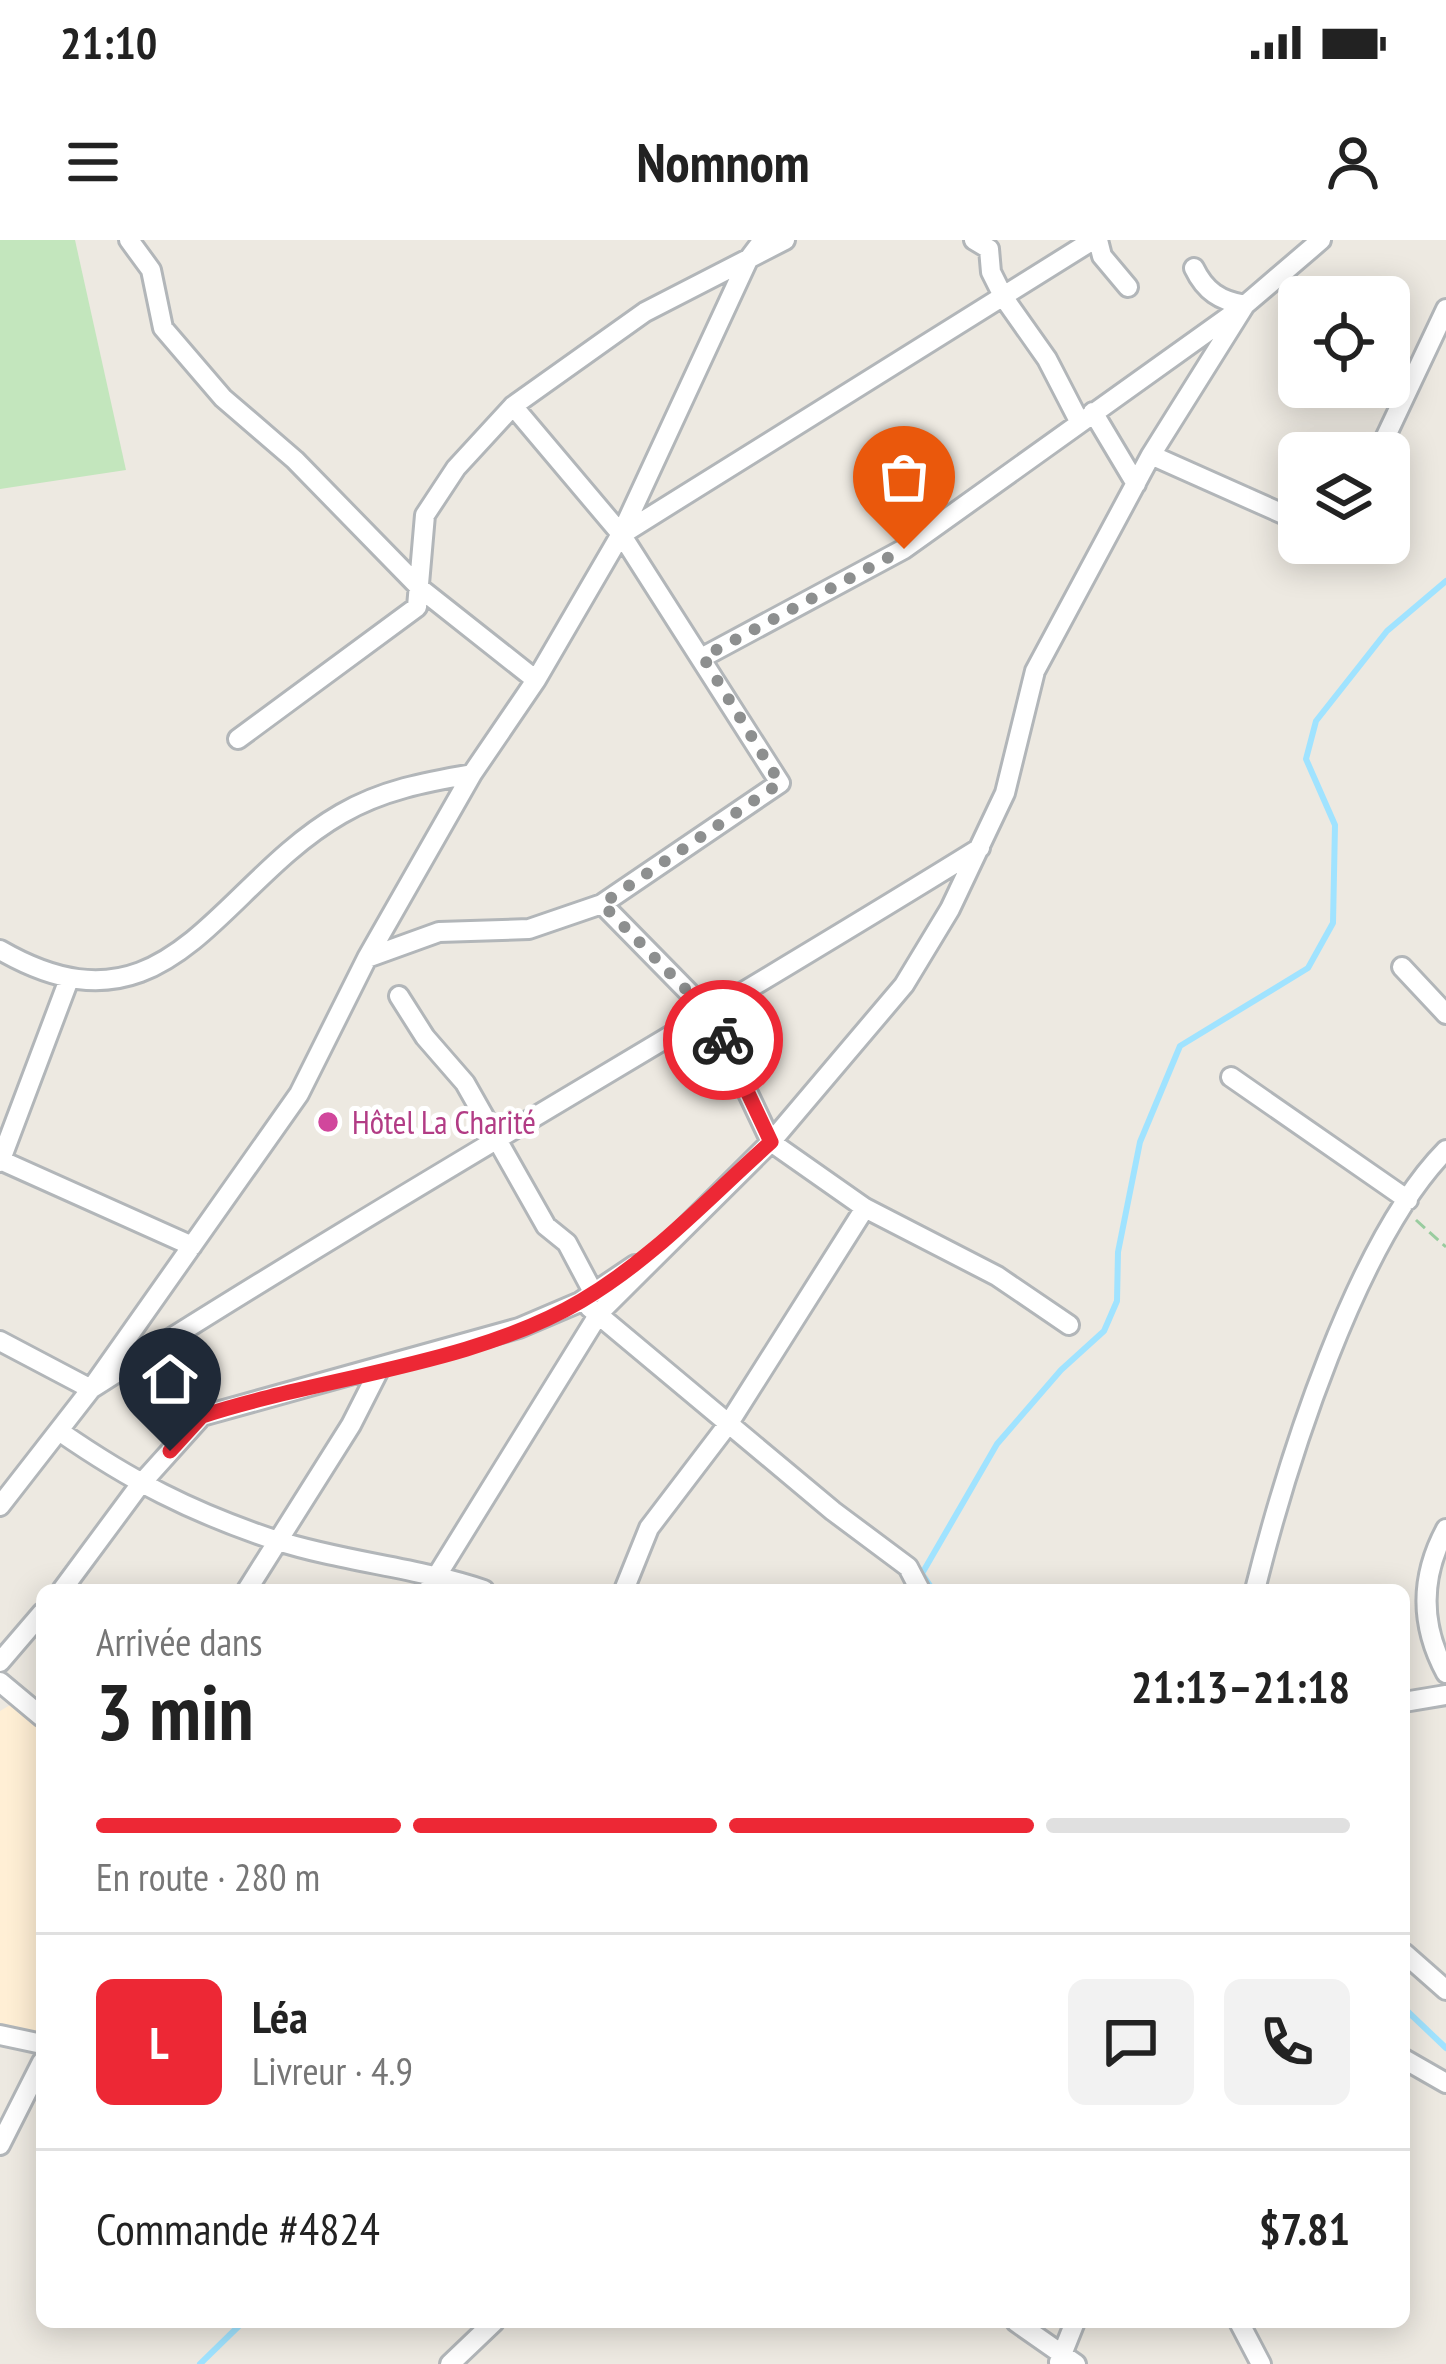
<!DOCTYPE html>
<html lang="fr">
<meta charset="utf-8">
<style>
body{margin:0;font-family:"PT Sans Narrow",sans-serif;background:#f2f2f2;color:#222;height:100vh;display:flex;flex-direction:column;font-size:45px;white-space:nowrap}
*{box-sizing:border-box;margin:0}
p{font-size:39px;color:#767676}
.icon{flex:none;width:66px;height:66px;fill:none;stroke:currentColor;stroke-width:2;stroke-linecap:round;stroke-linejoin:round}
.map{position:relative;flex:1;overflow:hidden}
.panel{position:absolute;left:36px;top:1344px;width:1374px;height:744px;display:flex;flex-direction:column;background:#fff;border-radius:18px;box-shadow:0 6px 30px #0003}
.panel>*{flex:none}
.controls{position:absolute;left:1278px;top:36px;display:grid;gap:24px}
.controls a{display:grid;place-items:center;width:132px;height:132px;border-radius:18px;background:#fff;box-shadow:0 6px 30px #0003;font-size:60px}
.pin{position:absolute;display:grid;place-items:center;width:102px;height:102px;color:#fff;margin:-123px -51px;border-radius:50% 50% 50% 0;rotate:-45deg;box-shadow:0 0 12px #0007}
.pin .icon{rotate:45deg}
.courier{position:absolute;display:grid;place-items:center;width:120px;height:120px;margin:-60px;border:9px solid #ed2835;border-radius:50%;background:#fff;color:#222;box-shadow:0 3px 15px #0007}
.head em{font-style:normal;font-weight:700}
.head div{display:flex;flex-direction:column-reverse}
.head{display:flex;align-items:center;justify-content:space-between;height:204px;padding:0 60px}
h1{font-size:78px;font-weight:700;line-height:90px}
.bar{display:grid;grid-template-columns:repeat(4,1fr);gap:18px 12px;align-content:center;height:144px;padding:0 60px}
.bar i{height:15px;border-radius:9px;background:#e0e0e0}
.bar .current{background:#ed2835}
.bar p{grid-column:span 4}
.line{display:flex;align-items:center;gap:30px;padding:0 60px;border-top:3px solid #e0e0e0}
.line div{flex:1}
.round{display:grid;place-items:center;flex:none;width:126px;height:126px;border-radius:18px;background:#f2f2f2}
.status{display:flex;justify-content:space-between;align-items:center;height:84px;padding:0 60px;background:#fff;direction:ltr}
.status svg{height:33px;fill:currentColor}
header{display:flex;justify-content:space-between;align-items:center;height:156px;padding:0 60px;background:#fff;font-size:54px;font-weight:700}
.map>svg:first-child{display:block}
.commercial{fill:#ffefd5}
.green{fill:#c3e6bd}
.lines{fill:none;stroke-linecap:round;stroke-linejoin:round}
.stream{stroke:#a0e3ff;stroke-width:6}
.minor-casing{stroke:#b2b6b9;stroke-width:24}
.path{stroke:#99cc9f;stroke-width:3;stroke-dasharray:12 6;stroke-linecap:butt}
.minor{stroke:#fff;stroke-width:18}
.done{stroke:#8d8f8f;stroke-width:12;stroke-dasharray:0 21.6}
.route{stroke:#ed2835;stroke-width:15}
.hotel-dot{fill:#d1479c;stroke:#fff;stroke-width:4.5}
.labels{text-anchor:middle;stroke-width:10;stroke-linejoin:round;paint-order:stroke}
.hotel-label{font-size:33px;fill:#b23c85;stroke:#fff;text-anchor:start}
</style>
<div class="status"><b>21:10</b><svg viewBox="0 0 49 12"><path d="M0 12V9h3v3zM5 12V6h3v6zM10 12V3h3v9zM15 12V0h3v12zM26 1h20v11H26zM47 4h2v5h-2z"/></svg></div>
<header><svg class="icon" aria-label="menu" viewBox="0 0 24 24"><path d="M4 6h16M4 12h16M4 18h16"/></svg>Nomnom<svg class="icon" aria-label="person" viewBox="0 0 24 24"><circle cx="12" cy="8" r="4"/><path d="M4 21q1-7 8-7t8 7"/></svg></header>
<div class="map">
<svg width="1446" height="2124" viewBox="0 0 1446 2124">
<rect width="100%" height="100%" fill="#ede9e1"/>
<path class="commercial" d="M22 1458 42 1474V1799L0 1793V1471Z"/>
<path class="green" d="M0 0H75L126 230 0 249Z"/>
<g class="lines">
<path class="stream" d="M922 1334 933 1350
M920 1337 997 1204 1061 1130 1104 1091 1117 1061 1118 1012 1140 902 1180 806 1308 728 1333 683 1335 585 1306 519 1316 481 1387 391 1446 341
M1404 1768 1446 1808
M200 2124 243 2082"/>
<defs>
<path id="minor" d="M129 0 151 30 163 88 223 158 295 220 421 349 536 440
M974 0 989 9 991 32 1004 58 1047 119 1078 179
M1098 0 1102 16 1128 47
M1093 172 1136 244
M1378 213 1446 69
M1151 215 1299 281
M624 293 1093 0
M703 417 904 309 1245 65C1220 61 1205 51 1194 28
M238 499 417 367 425 275 456 228 513 166 645 72 785 0
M602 664 711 775 771 902 865 968 997 1036 1069 1085
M0 710C168 807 216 646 341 574 382 550 426 542 472 534
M367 718 439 692 529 689 602 664 780 543 621 294 513 166
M1402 727 1446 774
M399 756 425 797 465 843 546 986 567 1003 593 1052
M1231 837 1408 960
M0 920 192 1006
M0 922 68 742
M589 1067 833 1271 908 1327 920 1350
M0 1101 91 1149C383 962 685 791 980 608
M59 1191C131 1241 191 1272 275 1300 343 1322 416 1327 484 1350
M0 1266 91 1149 299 854 367 718 472 534 536 440 621 294 748 20 763 0
M1446 1289C1420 1337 1420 1385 1446 1433
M62 1350 139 1246 202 1176 519 1088 580 1062 635 1025
M247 1350 351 1185 380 1128
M428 1350 600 1072 771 902 904 745 950 669 1005 553 1035 431 1151 215 1245 65 1321 0
M624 1350 649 1288 729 1183 865 968
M1255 1350C1286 1225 1356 1001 1446 910
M0 1422 42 1373
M0 1442 42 1477
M1404 1462 1446 1455
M1404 1713 1446 1750
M0 1795 42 1804
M1404 1819 1446 1843
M0 1905 42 1822
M1016 2082 1076 2124
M1239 2082 1261 2124
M1059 2122 1075 2082
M450 2124 494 2082"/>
</defs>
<use href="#minor" class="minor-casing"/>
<path class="path" d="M1416 980 1446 1007"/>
<use href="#minor" class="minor"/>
</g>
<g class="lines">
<path class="done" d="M723 800 711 775 602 664 780 543 703 417 904 309"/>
<path class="route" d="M170 1211 202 1176C321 1137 473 1125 581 1061 654 1018 708 958 771 902L723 800"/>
</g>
<circle class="hotel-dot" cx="328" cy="882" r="12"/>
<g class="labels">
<g class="hotel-label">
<text x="352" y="894">Hôtel La Charité</text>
</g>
</g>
</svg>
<div class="controls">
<a><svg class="icon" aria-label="locate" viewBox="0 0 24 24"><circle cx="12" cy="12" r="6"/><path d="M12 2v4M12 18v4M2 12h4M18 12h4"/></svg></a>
<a><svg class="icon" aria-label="layers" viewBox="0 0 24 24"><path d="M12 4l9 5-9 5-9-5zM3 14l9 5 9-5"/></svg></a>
</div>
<div class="pin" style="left:904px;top:309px;background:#ea580c"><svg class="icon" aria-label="bag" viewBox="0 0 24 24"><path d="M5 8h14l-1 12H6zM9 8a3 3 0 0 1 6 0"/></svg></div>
<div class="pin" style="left:170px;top:1211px;background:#1f2937"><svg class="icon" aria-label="home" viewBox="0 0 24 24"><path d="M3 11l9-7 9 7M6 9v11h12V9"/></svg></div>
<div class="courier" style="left:723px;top:800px"><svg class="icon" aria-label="bike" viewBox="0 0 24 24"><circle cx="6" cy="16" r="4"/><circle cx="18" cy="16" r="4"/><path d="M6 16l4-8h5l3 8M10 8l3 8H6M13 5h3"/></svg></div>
<section class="panel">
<div class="head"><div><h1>3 min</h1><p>Arrivée dans</p></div><em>21:13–21:18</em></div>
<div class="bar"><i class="current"></i><i class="current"></i><i class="current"></i><i></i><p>En route · 280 m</p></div>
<div class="line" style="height:216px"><b class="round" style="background:#ed2835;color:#fff">L</b><div><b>Léa</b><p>Livreur · 4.9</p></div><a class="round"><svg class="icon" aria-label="chat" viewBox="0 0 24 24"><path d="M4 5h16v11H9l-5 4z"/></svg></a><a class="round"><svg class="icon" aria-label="phone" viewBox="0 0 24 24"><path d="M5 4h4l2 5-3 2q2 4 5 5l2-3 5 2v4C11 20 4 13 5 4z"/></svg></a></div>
<div class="line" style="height:156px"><div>Commande #4824</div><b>$7.81</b></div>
</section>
</div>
